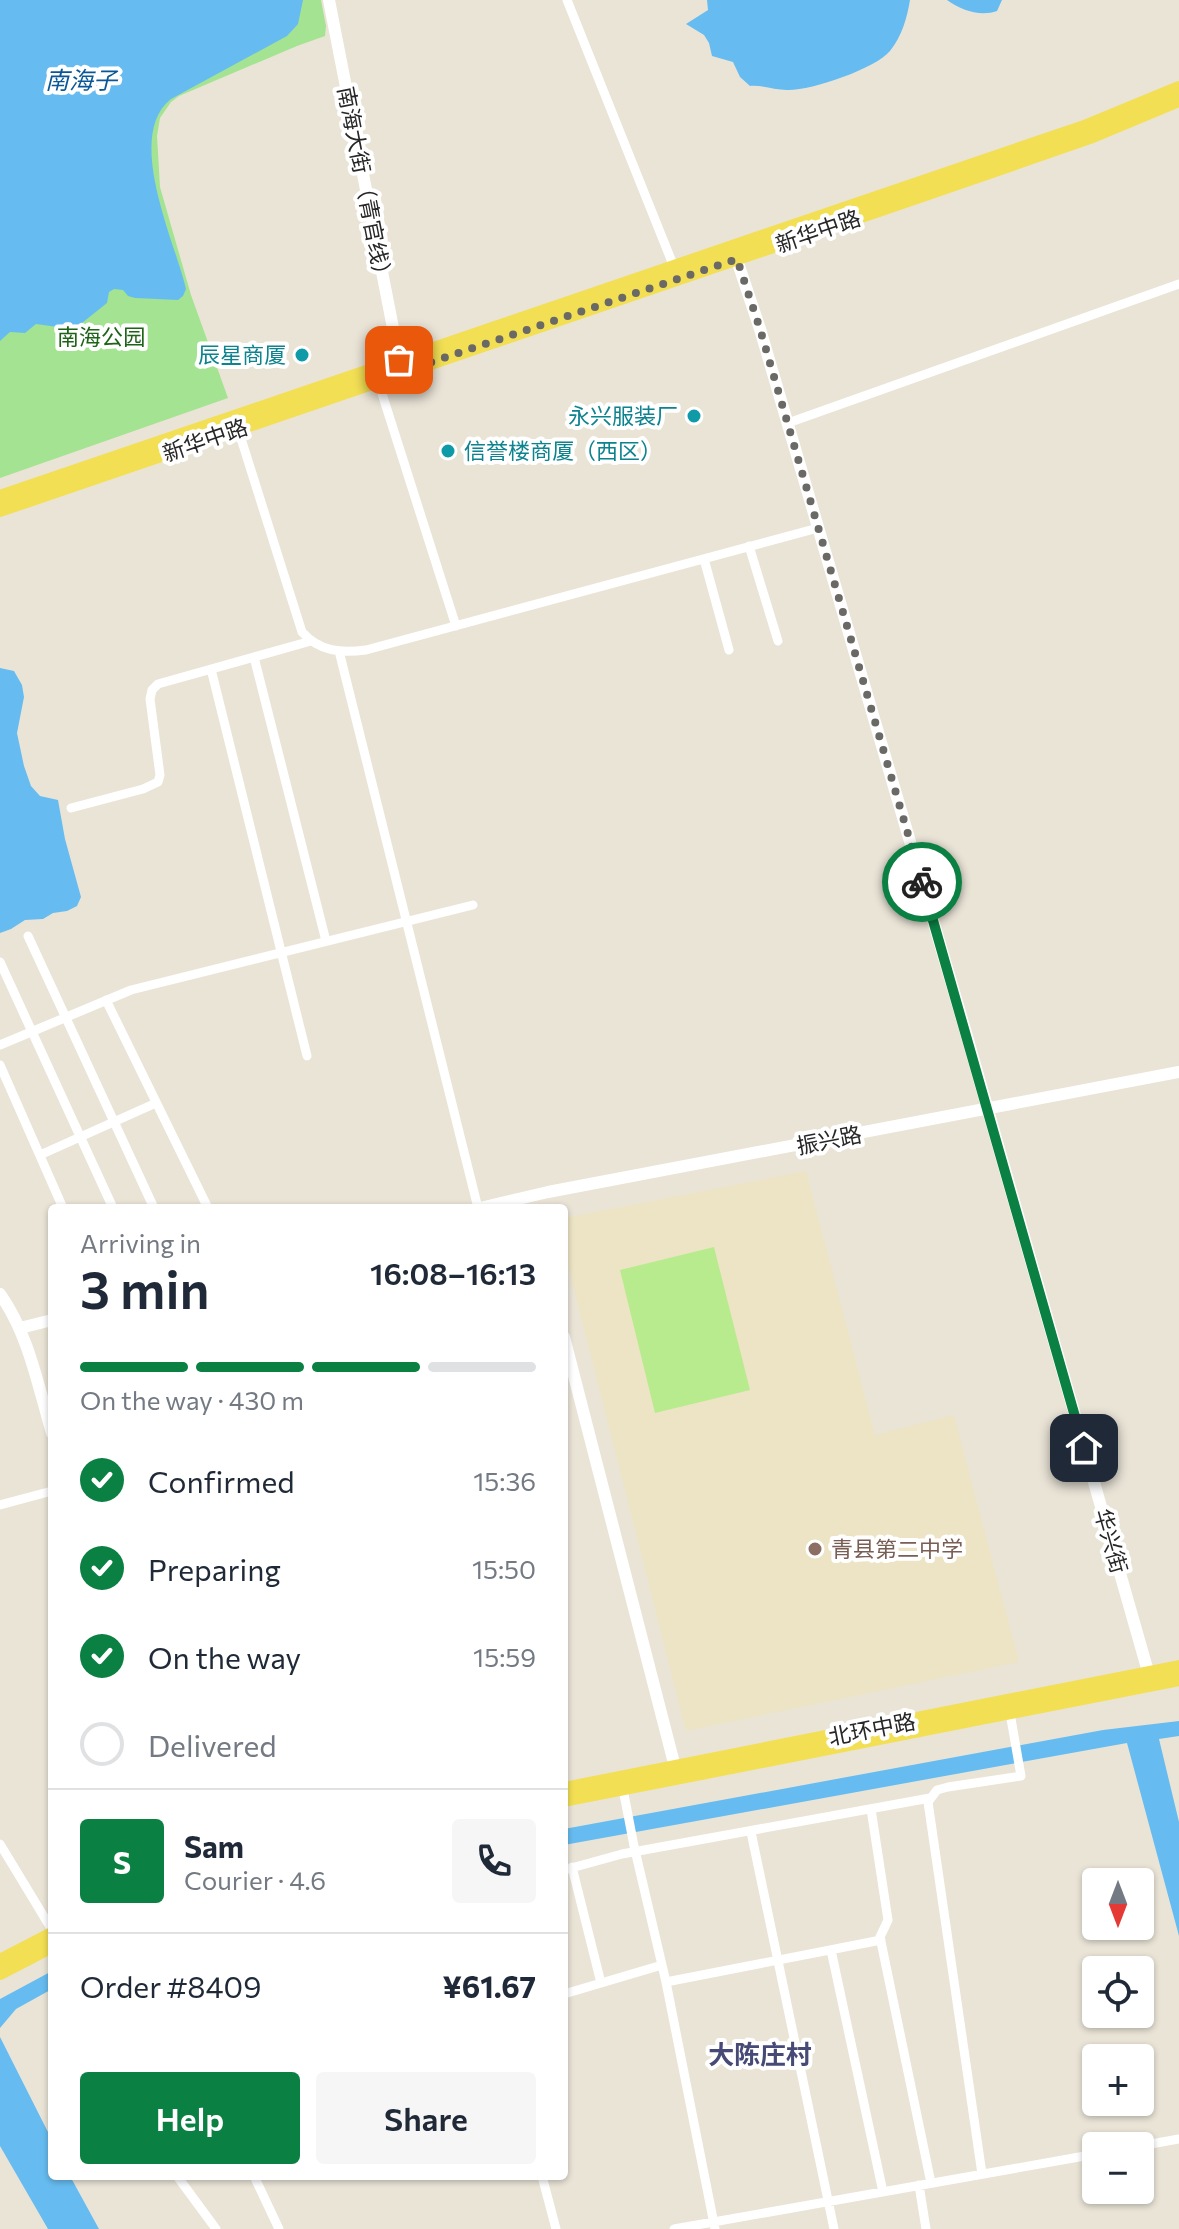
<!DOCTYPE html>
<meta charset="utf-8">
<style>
body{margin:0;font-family:Commissioner,"Noto Sans SC",sans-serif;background:#f6f6f7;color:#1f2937;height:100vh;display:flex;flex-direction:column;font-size:30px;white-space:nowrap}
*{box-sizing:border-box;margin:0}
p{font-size:26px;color:#747a83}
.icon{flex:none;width:44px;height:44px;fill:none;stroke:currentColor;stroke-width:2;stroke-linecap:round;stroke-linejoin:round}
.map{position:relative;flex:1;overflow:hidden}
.side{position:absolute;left:48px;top:1204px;width:520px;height:976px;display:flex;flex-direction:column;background:#fff;border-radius:8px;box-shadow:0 2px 6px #0004}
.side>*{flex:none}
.needle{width:52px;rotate:180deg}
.controls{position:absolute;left:1082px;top:1868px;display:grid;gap:16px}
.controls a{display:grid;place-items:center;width:72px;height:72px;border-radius:8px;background:#fff;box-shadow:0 2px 6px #0004;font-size:40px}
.pin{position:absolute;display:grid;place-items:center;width:68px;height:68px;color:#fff;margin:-34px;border-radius:16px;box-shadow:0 4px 12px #0006}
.courier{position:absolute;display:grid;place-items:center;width:80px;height:80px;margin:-40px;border:6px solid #0b8043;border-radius:50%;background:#fff;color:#222;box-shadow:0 2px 10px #0007}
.overview em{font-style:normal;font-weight:600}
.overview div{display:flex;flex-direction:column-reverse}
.overview{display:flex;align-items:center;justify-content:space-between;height:136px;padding:0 32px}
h1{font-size:52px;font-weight:600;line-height:60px}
.bar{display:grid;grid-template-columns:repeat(4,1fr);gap:12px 8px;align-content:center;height:96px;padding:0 32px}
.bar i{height:10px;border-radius:6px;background:#e0e1e3}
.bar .on{background:#0b8043}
.bar p{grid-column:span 4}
.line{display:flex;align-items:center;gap:20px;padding:0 32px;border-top:2px solid #e0e1e3}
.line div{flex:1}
.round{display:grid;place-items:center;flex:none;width:84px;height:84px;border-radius:8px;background:#f6f6f7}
ol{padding:0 32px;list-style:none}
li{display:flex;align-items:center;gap:24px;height:88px}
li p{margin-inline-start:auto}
li .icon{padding:8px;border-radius:50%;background:#0b8043;color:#fff;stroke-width:4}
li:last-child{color:#747a83}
li i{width:44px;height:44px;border:4px solid #e0e1e3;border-radius:50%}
.button{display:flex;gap:16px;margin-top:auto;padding:16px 32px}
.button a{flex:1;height:92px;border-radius:8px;background:#0b8043;color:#fff;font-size:32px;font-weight:600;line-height:92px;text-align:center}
.button a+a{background:#f6f6f7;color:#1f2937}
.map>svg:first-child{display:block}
.education{fill:#ede4c5}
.green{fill:#a4e392}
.pitch{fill:#b8eb8d}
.water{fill:#66bcf0}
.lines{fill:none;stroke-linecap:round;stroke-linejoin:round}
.street{stroke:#fff;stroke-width:9}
.secondary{stroke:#fff;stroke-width:12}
.primary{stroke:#f2df54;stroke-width:14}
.done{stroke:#6b6965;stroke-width:8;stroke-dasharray:0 14.4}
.route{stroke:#0b8043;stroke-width:10}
.culture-dot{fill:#0f9aa8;stroke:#fff;stroke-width:3}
.education-dot{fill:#8d6e63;stroke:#fff;stroke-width:3}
.labels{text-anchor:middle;stroke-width:8;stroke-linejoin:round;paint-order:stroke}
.street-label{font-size:22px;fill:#272727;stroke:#fff}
.park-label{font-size:22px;fill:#1e6317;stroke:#fff}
.culture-label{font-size:22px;fill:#0d838f;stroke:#fff;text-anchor:end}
.education-label{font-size:22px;fill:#785e54;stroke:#fff;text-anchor:start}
.water-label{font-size:24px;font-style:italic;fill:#0a5797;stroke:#fff}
.quarter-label{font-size:26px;font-weight:bold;fill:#474a77;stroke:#fff}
</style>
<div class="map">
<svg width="1179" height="2229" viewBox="0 0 1179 2229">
<rect width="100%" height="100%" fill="#eae4d7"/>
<path class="education" d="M806 1171 875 1435 954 1415 1019 1662 686 1731 564 1250V1218Z"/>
<path class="green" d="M0 0H321L326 26 325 36 297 46 179 96 171 102 160 118 157 136 160 187 191 295 228 398 0 478Z"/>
<path class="pitch" d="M714 1247 750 1390 655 1413 620 1270Z"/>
<path class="water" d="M0 0H303L298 24 287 36 171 99C124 136 175 241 186 289L183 296 178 300 135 298 128 296 123 290 114 289 109 292 107 303 77 327 72 329 36 324 25 333 10 332 0 341Z
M707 0H910C907 18 902 36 890 51 875 69 810 91 787 90 774 90 763 85 750 86L740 77 733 62 712 56 709 43 704 35 686 24 708 10Z
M947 0H1002L997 11C980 17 961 10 947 0Z
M0 668 14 671 22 685 24 697 17 733 24 766 31 786 40 796 58 800 65 839 81 897 77 906 67 911 53 913 43 919 25 920 11 929 0 933Z
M1179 1721V1736L1159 1739 1179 1822V1936L1127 1743 564 1845V1829L1103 1730Z
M52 1971V1989L16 2009 0 2028V1999Z
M0 2037 52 2140V2176H70L99 2229H48L0 2146Z"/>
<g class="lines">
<path class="street" d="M567 0 674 267
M378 381 456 626
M788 423 1179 284
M238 429 302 632C320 652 341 653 366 650L818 528
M749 546 778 641
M704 559 729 650
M339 651 478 1208
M254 657 326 941
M211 669 307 1056
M71 808 143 789 158 782 160 775 150 699 152 690 158 684 311 641
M28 936 154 1208
M0 962 113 1208
M106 1000 208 1208
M0 1045 131 990 473 905
M0 1065 63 1208
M40 1155 156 1103
M0 1505 52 1491
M623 1789 634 1846 666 1982 715 2229
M871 1809 888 1920 880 1937 931 2183
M751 1832 834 2229
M0 1844 52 1930
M572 1867 601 1983
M564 1870 622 1854 930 1798
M831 1950 883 2192
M666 1982 881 1940
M564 1994 662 1965
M1140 2146 1179 2139
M982 2174 928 1802 937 1790 948 1787 1021 1776 1010 1713
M177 2176 216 2229
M254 2176 279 2229
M542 2176 556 2229
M919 2185 926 2229
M674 2229 1096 2154"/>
<path class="secondary" d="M329 0 401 369
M734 251 760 329 964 1026 1151 1682
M480 1208 548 1192 1179 1072
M0 1294C29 1335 38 1386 52 1433
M20 1328 52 1320
M564 1337 675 1767"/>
<path class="primary" d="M0 497 1087 126 1179 88
M0 510 917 197 1090 137 1179 100
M564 1789 1179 1667
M564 1800 1179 1679
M0 1961 52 1934
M0 1973 52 1946"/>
</g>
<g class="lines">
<path class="done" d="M399 360 402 372 737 259 760 329 922 882"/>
<path class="route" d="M922 882 1084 1448"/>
</g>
<g class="culture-dot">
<circle cx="302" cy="355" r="8"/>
<circle cx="694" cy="416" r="8"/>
<circle cx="448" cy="451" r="8"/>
</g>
<circle class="education-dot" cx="815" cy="1549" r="8"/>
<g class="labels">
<g class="street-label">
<text transform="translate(365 186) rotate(79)" y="8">南海大街 （青官线）</text>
<text transform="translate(818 231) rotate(-19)" y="8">新华中路</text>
<text transform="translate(205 440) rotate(-19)" y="8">新华中路</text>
<text transform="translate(829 1140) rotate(-11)" y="8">振兴路</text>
<text transform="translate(1111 1541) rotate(74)" y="8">华兴街</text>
<text transform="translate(872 1729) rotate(-11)" y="8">北环中路</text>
</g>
<g class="park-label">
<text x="101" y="345">南海公园</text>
</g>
<g class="culture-label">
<text x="286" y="363">辰星商厦</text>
<text x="678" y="424">永兴服装厂</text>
<text x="464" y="459" text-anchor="start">信誉楼商厦（西区）</text>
</g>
<g class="education-label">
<text x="831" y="1557">青县第二中学</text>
</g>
<g class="water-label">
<text x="81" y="89">南海子</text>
</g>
<g class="quarter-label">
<text x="760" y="2064">大陈庄村</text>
</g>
</g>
</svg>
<div class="controls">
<a><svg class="needle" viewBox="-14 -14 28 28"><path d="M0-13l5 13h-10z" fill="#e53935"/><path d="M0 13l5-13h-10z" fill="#747a83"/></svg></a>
<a><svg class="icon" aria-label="locate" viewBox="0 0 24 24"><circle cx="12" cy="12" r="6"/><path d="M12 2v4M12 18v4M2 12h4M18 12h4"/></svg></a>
<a>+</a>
<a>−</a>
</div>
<div class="pin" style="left:399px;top:360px;background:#ea580c"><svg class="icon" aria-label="bag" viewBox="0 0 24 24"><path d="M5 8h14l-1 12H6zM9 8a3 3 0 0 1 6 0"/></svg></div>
<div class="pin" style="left:1084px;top:1448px;background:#1f2937"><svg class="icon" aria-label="home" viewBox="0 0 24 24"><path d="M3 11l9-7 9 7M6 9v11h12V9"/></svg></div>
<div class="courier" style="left:922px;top:882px"><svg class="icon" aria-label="bike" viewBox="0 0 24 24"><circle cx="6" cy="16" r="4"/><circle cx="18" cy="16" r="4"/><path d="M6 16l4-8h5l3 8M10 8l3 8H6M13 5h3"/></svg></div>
<section class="side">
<div class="overview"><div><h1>3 min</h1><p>Arriving in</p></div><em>16:08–16:13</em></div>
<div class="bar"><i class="on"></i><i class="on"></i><i class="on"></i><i></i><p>On the way · 430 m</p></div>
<ol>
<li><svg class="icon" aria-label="check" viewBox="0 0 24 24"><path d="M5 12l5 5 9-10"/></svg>Confirmed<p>15:36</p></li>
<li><svg class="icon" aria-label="check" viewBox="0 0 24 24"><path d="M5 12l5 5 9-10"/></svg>Preparing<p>15:50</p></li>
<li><svg class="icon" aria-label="check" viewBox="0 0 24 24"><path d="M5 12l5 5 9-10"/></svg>On the way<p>15:59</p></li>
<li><i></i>Delivered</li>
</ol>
<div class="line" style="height:144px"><b class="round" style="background:#0b8043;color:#fff">S</b><div><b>Sam</b><p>Courier · 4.6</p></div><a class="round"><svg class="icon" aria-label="phone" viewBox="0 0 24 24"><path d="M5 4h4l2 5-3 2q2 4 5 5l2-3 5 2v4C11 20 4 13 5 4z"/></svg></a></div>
<div class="line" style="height:104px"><div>Order #8409</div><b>¥61.67</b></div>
<div class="button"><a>Help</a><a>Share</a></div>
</section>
</div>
